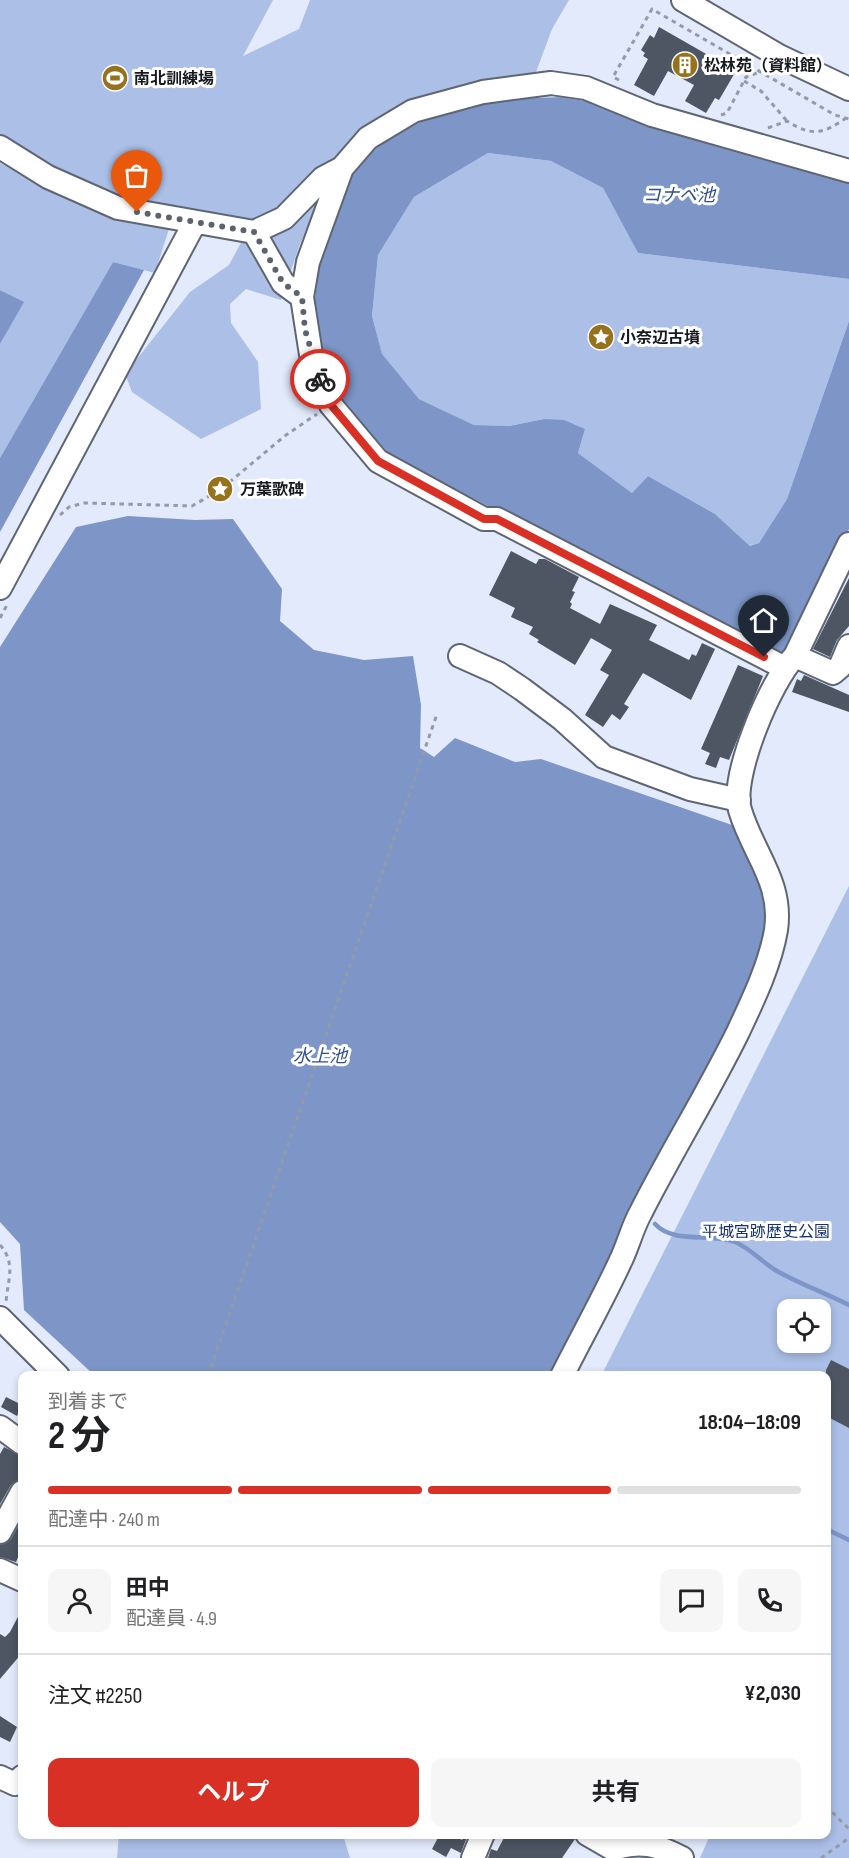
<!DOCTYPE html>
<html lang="ja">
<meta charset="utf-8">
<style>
body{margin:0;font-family:"Sofia Sans Condensed","Noto Sans JP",sans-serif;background:#f6f6f6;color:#202124;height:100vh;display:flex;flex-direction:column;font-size:22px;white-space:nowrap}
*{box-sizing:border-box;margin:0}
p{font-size:20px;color:#757577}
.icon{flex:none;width:33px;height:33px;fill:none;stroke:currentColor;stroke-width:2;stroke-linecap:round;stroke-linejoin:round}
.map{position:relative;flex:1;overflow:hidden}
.drawer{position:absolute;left:18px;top:1371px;width:813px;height:468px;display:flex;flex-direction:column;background:#fff;border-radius:12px;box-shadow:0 3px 9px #0003}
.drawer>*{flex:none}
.fabs{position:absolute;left:777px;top:1299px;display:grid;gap:12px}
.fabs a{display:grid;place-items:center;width:54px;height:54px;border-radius:12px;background:#fff;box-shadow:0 3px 9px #0003;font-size:30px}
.pin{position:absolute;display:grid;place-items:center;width:51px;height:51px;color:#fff;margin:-62px -26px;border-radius:50% 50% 50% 0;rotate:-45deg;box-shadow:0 0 6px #0007}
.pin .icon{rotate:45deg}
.courier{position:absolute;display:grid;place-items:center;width:60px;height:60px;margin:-30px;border:4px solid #d93025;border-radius:50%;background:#fff;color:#222;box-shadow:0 2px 8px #0007}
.headline em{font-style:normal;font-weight:700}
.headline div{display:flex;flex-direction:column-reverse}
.headline{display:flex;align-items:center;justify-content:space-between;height:102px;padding:0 30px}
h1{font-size:39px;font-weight:700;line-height:45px}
.bar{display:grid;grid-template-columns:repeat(4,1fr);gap:9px 6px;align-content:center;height:72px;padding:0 30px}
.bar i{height:8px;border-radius:4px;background:#e0e0e0}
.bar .selected{background:#d93025}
.bar p{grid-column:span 4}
.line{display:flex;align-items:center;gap:15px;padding:0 30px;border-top:2px solid #e0e0e0}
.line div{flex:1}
.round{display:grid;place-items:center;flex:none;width:63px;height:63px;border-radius:12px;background:#f6f6f6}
.action{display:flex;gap:12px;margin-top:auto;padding:12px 30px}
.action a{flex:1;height:69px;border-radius:12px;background:#d93025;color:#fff;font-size:24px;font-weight:700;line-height:69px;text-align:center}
.action a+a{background:#f6f6f6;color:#202124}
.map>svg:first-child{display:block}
.green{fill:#abbfe7;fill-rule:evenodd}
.water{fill:#7d96c7}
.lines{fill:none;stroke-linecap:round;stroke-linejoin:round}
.stream{stroke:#7d96c7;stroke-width:4.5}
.building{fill:#4e5563}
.minor-casing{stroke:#5e6573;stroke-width:26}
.path{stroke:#949aa7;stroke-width:3;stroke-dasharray:4.5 4.5;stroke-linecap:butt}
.minor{stroke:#fff;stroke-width:22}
.done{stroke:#5d626c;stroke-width:6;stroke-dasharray:0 10.8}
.route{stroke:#d93025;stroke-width:8}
.labels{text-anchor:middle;stroke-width:6;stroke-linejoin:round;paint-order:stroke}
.poi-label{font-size:16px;font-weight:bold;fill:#16191f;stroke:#fff;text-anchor:start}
.park-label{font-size:16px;fill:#17316c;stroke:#fff}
.water-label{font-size:18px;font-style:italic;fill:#324f8d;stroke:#fff}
</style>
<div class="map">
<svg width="849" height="1858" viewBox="0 0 849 1858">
<rect width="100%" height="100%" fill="#e2eafb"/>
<path class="green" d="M0 0H273L243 56 299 29 310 0H569L552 29 533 80C497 82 460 85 425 95 372 111 311 184 270 222L254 224 119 205 0 142Z
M488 153 551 161 603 188 638 253 849 279V321L787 499 759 543 750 546 715 514 648 476 632 493 578 453 585 429 544 419 508 426 474 425 419 399 382 355 372 316 378 255 414 197Z
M0 163 108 217 169 229 155 273 113 262 0 458V344L23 302 0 290Z
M325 189 300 244 281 300 246 289 230 304 231 323 258 362 261 409 201 439 132 392 125 374 190 292 229 265 243 239 230 235 273 237Z
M849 886V1858H700L710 1835 826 1834V1376H601ZM788 1310H820V1342H788Z
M119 1834 343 1835 350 1858H117Z"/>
<path class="water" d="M561 97 597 103 849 178V279L638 253 603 188 551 161 488 153 414 197 378 255 372 316 382 354 419 399 474 425 509 426 544 419 564 420 585 429 578 453 632 493 648 476 715 514 750 546 759 543 787 499 849 321V529L794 648 773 656 389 454 339 396 322 349 313 314 322 242 351 171 380 145 425 119 461 107 511 99Z
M113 262 144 270 0 532V458Z
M0 290 24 302 0 344Z
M128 516 195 520 233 519 282 589 280 621 314 650 364 660 413 656 421 705 420 748 434 757 455 738 515 762 541 759 732 825 765 884V945L734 1017 630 1209 615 1256 553 1375H94L24 1310 20 1244 0 1222V647L76 527Z"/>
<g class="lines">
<path class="stream" d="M655 1224C675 1245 710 1232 735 1242 750 1248 763 1263 777 1271 800 1284 825 1293 849 1305
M826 1529 849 1540"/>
</g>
<path class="building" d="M659 27 736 71 719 100 715 98 706 113 685 101 694 85 668 71 654 96 634 85 648 59 643 56 645 53 641 50 650 35 654 38Z
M511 551 536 564 539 559H545L579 577 572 591 575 592 570 602 572 604 570 608 600 624 610 604 657 625 649 640 689 660 692 654 696 656 702 643 715 649 691 700 643 673 624 704 629 707 620 720 612 714 603 727 585 715 609 675 600 670 612 650 591 638 575 665 537 642 539 640 529 634 533 627 511 617 515 608 489 595Z
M849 578V626L837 640 830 657 813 649Z
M738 665 763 676 729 760 720 757 716 768 705 764 710 753 701 749Z
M804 675 849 695V712L792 692 797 679 801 681Z
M831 1360 849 1369V1428L826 1416V1370Z
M6 1397 22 1405 17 1416 1 1407Z
M4 1447 22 1456V1479L11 1485 0 1504V1454Z
M22 1519V1548L16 1562 0 1557V1545L11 1539Z
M22 1609V1653L0 1679V1634L5 1637 10 1632Z
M0 1716 17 1727 10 1742 0 1737Z
M440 1834H451L462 1840 465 1834H468L461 1853 451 1848 446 1857 432 1849Z
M506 1834H568L575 1839 562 1858H488L491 1849 497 1851Z"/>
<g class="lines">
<defs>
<path id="minor" d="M683 0 779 56 849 89
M0 147 48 177 118 208 254 232 284 218 323 178 342 168 368 138 413 111 483 92 551 83 586 88 652 115 849 171
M342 168 308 262 302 297 312 361 331 405 378 461 484 519H497L783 667
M254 232 283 283 302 297
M0 588 195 222
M460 656 498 673 522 689 562 719 604 757 690 789 739 800
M795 656 833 673 840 667 849 646
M0 1318 58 1376
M562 1376C581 1338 602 1301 620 1262 628 1246 632 1228 641 1212 672 1151 708 1093 738 1032 753 1000 770 965 776 930 783 882 753 854 740 810 730 777 771 680 795 656L849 544
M0 1427 22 1443
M0 1532 22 1492
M0 1570 22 1580
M0 1777 15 1784 22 1777
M587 1834 613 1849C640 1840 658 1845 682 1858
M473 1858 483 1834"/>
</defs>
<use href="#minor" class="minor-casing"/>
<path class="path" d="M619 80 613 77 652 9 835 115 849 119
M744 81 761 91 787 121
M721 115 727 113 746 77 760 72
M768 128 787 121C812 137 823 134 846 118
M60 515 69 507 84 503 192 506 220 490 286 435 317 414
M0 618 7 605
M0 1245C16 1263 8 1279 6 1302
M208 1376 437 714
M826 1806 849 1829
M821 1858 849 1838"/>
<use href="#minor" class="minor"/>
</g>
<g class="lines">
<path class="done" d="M137 212 254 232 283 283 302 297 305 330 320 379"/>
<path class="route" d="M320 379 331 405 378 461 484 519H497L764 657"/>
</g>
<defs>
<symbol id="building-disc" viewBox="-11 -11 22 22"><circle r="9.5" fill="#97721c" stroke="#fff"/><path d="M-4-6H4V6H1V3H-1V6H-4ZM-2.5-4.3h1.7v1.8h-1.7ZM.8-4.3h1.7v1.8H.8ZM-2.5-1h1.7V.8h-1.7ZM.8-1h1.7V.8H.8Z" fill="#fff"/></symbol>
<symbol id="stadium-disc" viewBox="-11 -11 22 22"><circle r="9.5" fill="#97721c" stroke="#fff"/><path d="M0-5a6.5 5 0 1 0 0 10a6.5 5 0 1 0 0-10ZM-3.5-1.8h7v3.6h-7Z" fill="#fff"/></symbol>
<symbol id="sight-disc" viewBox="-11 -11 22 22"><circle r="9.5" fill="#97721c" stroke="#fff"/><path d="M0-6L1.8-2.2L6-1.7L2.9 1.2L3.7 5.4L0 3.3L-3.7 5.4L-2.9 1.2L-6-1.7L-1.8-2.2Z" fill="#fff"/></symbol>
</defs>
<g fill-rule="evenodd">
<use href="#building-disc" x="670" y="50" width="30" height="30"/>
<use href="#stadium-disc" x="100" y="63" width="30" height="30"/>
<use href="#sight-disc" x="586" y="322" width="30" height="30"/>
<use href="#sight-disc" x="205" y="474" width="30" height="30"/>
</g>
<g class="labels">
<g class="poi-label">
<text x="704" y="71">松林苑（資料館）</text>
<text x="134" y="84">南北訓練場</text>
<text x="620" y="343">小奈辺古墳</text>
<text x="240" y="495">万葉歌碑</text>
</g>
<g class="park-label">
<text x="766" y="1237">平城宮跡歴史公園</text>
</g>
<g class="water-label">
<text x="679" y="201">コナベ池</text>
<text x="320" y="1062">水上池</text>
</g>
</g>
</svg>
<div class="fabs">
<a><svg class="icon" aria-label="locate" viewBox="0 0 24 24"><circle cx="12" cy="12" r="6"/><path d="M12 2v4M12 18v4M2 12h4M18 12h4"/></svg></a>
</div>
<div class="pin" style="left:137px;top:212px;background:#ea580c"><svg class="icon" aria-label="bag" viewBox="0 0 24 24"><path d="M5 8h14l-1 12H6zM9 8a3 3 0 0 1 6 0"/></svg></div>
<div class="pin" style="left:764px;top:657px;background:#1f2937"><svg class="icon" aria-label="home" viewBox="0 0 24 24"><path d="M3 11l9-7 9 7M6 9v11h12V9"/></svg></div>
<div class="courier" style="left:320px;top:379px"><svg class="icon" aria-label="bike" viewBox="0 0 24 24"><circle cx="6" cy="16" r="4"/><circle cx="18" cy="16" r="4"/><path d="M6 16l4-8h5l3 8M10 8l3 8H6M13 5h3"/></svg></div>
<section class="drawer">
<div class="headline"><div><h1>2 分</h1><p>到着まで</p></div><em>18:04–18:09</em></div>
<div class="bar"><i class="selected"></i><i class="selected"></i><i class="selected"></i><i></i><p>配達中 · 240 m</p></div>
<div class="line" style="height:108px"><a class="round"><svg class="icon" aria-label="person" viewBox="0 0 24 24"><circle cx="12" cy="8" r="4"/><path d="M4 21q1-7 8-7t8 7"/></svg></a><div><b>田中</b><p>配達員 · 4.9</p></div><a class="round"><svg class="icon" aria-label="chat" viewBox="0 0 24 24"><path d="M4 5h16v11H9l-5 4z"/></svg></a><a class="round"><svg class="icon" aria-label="phone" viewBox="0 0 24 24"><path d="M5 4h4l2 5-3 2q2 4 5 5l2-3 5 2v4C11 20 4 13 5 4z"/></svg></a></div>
<div class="line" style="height:78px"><div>注文 #2250</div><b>¥2,030</b></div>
<div class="action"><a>ヘルプ</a><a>共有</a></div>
</section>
</div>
